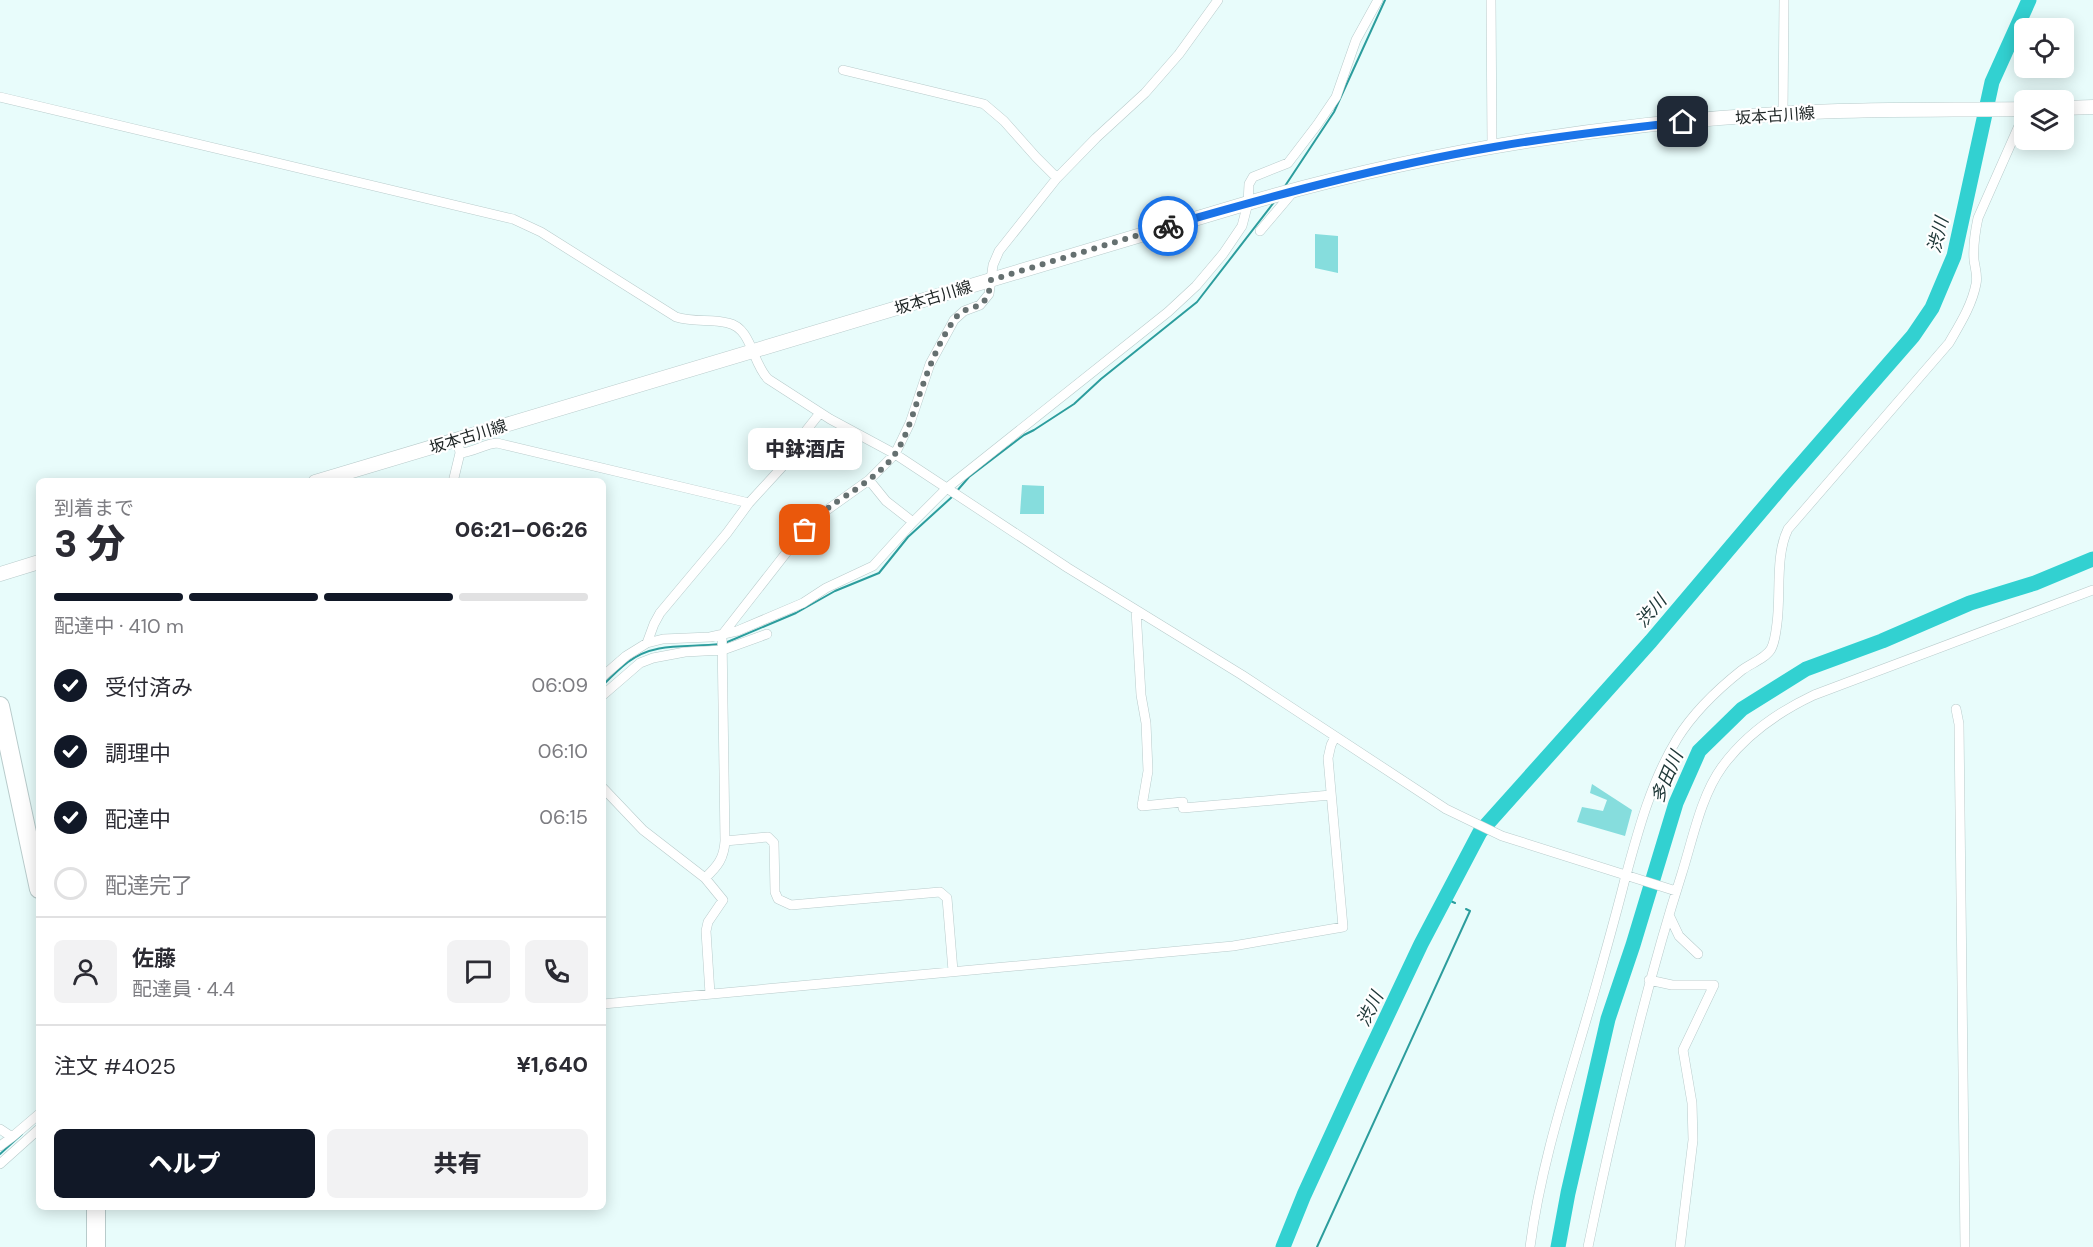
<!DOCTYPE html>
<html lang="ja">
<meta charset="utf-8">
<style>
body{margin:0;font-family:"DM Sans","Noto Sans JP",sans-serif;background:#f2f2f3;color:#2b2b33;height:100vh;display:flex;flex-direction:column;font-size:22px;white-space:nowrap}
*{box-sizing:border-box;margin:0}
p{font-size:20px;color:#7c7c81}
.icon{flex:none;width:33px;height:33px;fill:none;stroke:currentColor;stroke-width:2;stroke-linecap:round;stroke-linejoin:round}
.map{position:relative;flex:1;overflow:hidden}
.drawer{position:absolute;left:36px;top:478px;width:570px;height:732px;display:flex;flex-direction:column;background:#fff;border-radius:9px;box-shadow:0 3px 15px #0003}
.drawer>*{flex:none}
.tools{position:absolute;left:2014px;top:18px;display:grid;gap:12px}
.tools a{display:grid;place-items:center;width:60px;height:60px;border-radius:9px;background:#fff;box-shadow:0 3px 15px #0003;font-size:30px}
.pin{position:absolute;display:grid;place-items:center;width:51px;height:51px;color:#fff;margin:-26px;border-radius:12px;box-shadow:0 3px 9px #0006}
.courier{position:absolute;display:grid;place-items:center;width:60px;height:60px;margin:-30px;border:4px solid #1a73e8;border-radius:50%;background:#fff;color:#222;box-shadow:0 2px 8px #0007}
.bubble{position:absolute;height:42px;border-radius:9px;background:#fff;box-shadow:0 3px 15px #0003;font-size:20px;font-weight:800;line-height:42px;text-align:center}
.head em{font-style:normal;font-weight:800}
.head div{display:flex;flex-direction:column-reverse}
.head{display:flex;align-items:center;justify-content:space-between;height:102px;padding:0 18px}
h1{font-size:39px;font-weight:800;line-height:45px}
.bar{display:grid;grid-template-columns:repeat(4,1fr);gap:9px 6px;align-content:center;height:72px;padding:0 18px}
.bar i{height:8px;border-radius:4px;background:#e1e1e2}
.bar .active{background:#111827}
.bar p{grid-column:span 4}
.line{display:flex;align-items:center;gap:15px;padding:0 18px;border-top:2px solid #e1e1e2}
.line div{flex:1}
.round{display:grid;place-items:center;flex:none;width:63px;height:63px;border-radius:9px;background:#f2f2f3}
ol{padding:0 18px;list-style:none}
li{display:flex;align-items:center;gap:18px;height:66px}
li p{margin-inline-start:auto}
li .icon{padding:6px;border-radius:50%;background:#111827;color:#fff;stroke-width:4}
li:last-child{color:#7c7c81}
li i{width:33px;height:33px;border:3px solid #e1e1e2;border-radius:50%}
.cta{display:flex;gap:12px;margin-top:auto;padding:12px 18px}
.cta a{flex:1;height:69px;border-radius:9px;background:#111827;color:#fff;font-size:24px;font-weight:800;line-height:69px;text-align:center}
.cta a+a{background:#f2f2f3;color:#2b2b33}
.map>svg:first-child{display:block}
.green{fill:#86dddd}
.lines{fill:none;stroke-linecap:round;stroke-linejoin:round}
.stream{stroke:#2c9d9d;stroke-width:2}
.river{stroke:#32d1d1;stroke-width:15}
.street-casing{stroke:#b8cbcb;stroke-width:10}
.secondary-casing{stroke:#b8cbcb;stroke-width:15}
.highway-casing{stroke:#b8cbcb;stroke-width:20}
.street{stroke:#fff;stroke-width:9}
.secondary{stroke:#fff;stroke-width:14}
.highway{stroke:#fff;stroke-width:18}
.done{stroke:#657070;stroke-width:6;stroke-dasharray:0 10.8}
.route{stroke:#1a73e8;stroke-width:8}
.labels{text-anchor:middle;stroke-width:4.5;stroke-linejoin:round;paint-order:stroke}
.street-label{font-size:16px;fill:#1e2525;stroke:#fff}
.water-label{font-size:18px;font-style:italic;fill:#203939;stroke:#fff}
</style>
<div class="map">
<svg width="2093" height="1247" viewBox="0 0 2093 1247">
<rect width="100%" height="100%" fill="#e8fcfb"/>
<path class="green" d="M1315 234 1338 236V273L1315 268Z
M1022 485 1044 486V514H1020Z
M1592 784 1632 810 1625 836 1577 822 1582 807 1603 811 1607 800 1590 793Z"/>
<g class="lines">
<path class="stream" d="M1285 186 1334 112 1385 0
M956 492 969 477 1024 435 1034 430 1074 404 1101 379 1197 302 1275 201
M725 643 796 613 835 591 879 573 908 537 953 496
M603 685C611 677 619 669 628 662 655 641 688 648 720 644
M1444 898 1455 903
M0 1154 22 1134
M1317 1247 1470 911 1466 909"/>
<path class="river" d="M1283 1247 1304 1195 1361 1071 1421 944 1480 832 1651 641 1784 484 1913 336 1932 308 1954 256 1992 82 2029 0
M1558 1247 1568 1193 1608 1019 1633 945 1676 803 1699 751 1742 709 1806 669 1882 641 1970 603 2035 583 2093 559"/>
<defs>
<path id="street" d="M1491 0 1492 147
M843 70 984 104 1004 121 1036 157 1057 178
M0 97 513 219 541 232 676 317C695 323 711 318 728 323 752 328 752 363 768 379L830 419 895 454 1068 568 1242 675 1446 809 1502 836 1676 891
M1783 114 1784 0
M1260 231 1293 192
M460 453C474 452 484 444 497 443L749 503
M869 480 886 501 913 522
M453 482 460 453 459 447
M1136 610 1141 695 1146 723 1148 771 1142 806 1183 802V808L1331 795
M647 643 654 624 660 613 727 533 749 503 782 467 797 442 820 413
M603 676 626 656 647 643 663 639 710 637 737 631 803 603 826 588 873 566 913 522 947 488 1168 312 1196 286 1223 254 1242 226 1248 203 1249 184 1253 177 1288 163 1317 125 1336 97 1356 40 1378 0
M603 695 640 663 653 658 685 652 723 650 767 634
M1956 709 1959 724 1965 1247
M603 788 643 830 705 878 723 900 708 922 706 931 710 994
M705 878C718 866 724 858 725 841
M1669 915 1679 936 1698 954
M953 971 947 898 940 892 791 905 778 899 775 892 774 843 768 837 725 841 722 635 797 539 820 515 869 480 895 454 910 423 930 364 954 320 964 311 980 305 989 294 993 265 999 251 1057 178 1096 138 1145 93 1179 54 1218 0
M1649 980 1672 985H1714L1683 1050 1692 1103 1693 1140 1680 1247
M603 1004 1233 946 1343 927 1328 758 1331 745 1335 737
M0 1129 12 1137 39 1114
M0 1146 12 1137
M0 1164 39 1129
M1530 1247C1542 1154 1574 1066 1599 975 1608 943 1617 911 1625 879 1638 831 1651 782 1677 739 1693 713 1718 689 1742 670 1750 664 1766 658 1771 649 1775 642 1776 631 1777 623 1781 594 1775 555 1788 529L1949 343C1960 324 1972 305 1976 284 1978 276 1975 268 1974 260 1973 246 1975 232 1978 218L2025 112
M1588 1247C1614 1121 1643 995 1682 873 1693 838 1701 796 1722 767 1746 734 1778 712 1814 695L2093 590"/>
<path id="secondary" d="M2064 108 2093 107
M315 482 1248 203C1431 150 1622 121 1812 112 1883 109 1954 110 2025 109
M0 574 39 562"/>
<path id="highway" d="M0 706 39 889
M96 1208V1247"/>
</defs>
<use href="#street" class="street-casing"/>
<use href="#secondary" class="secondary-casing"/>
<use href="#highway" class="highway-casing"/>
<use href="#street" class="street"/>
<use href="#secondary" class="secondary"/>
<use href="#highway" class="highway"/>
</g>
<g class="lines">
<path class="done" d="M805 530C812 522 819 514 828 508 849 493 880 476 895 454 904 441 910 423 915 408 925 378 936 346 954 320 968 299 987 318 991 280L1168 226"/>
<path class="route" d="M1168 226C1275 195 1383 166 1494 147 1557 136 1620 129 1683 122"/>
</g>
<g class="labels">
<g class="street-label">
<text transform="translate(1775 115) rotate(-4)" y="6">坂本古川線</text>
<text transform="translate(933 297) rotate(-17)" y="6">坂本古川線</text>
<text transform="translate(468 436) rotate(-17)" y="6">坂本古川線</text>
</g>
<g class="water-label">
<text transform="translate(1938 235) rotate(-76)" y="6">渋川</text>
<text transform="translate(1651 611) rotate(-49)" y="6">渋川</text>
<text transform="translate(1667 777) rotate(-67)" y="6">多田川</text>
<text transform="translate(1370 1009) rotate(-64)" y="6">渋川</text>
</g>
</g>
</svg>
<div class="tools">
<a><svg class="icon" aria-label="locate" viewBox="0 0 24 24"><circle cx="12" cy="12" r="6"/><path d="M12 2v4M12 18v4M2 12h4M18 12h4"/></svg></a>
<a><svg class="icon" aria-label="layers" viewBox="0 0 24 24"><path d="M12 4l9 5-9 5-9-5zM3 14l9 5 9-5"/></svg></a>
</div>
<div class="pin" style="left:805px;top:530px;background:#ea580c"><svg class="icon" aria-label="bag" viewBox="0 0 24 24"><path d="M5 8h14l-1 12H6zM9 8a3 3 0 0 1 6 0"/></svg></div>
<div class="pin" style="left:1683px;top:122px;background:#1f2937"><svg class="icon" aria-label="home" viewBox="0 0 24 24"><path d="M3 11l9-7 9 7M6 9v11h12V9"/></svg></div>
<div class="courier" style="left:1168px;top:226px"><svg class="icon" aria-label="bike" viewBox="0 0 24 24"><circle cx="6" cy="16" r="4"/><circle cx="18" cy="16" r="4"/><path d="M6 16l4-8h5l3 8M10 8l3 8H6M13 5h3"/></svg></div>
<div class="bubble" style="left:748px;top:428px;width:114px">中鉢酒店</div>
<section class="drawer">
<div class="head"><div><h1>3 分</h1><p>到着まで</p></div><em>06:21–06:26</em></div>
<div class="bar"><i class="active"></i><i class="active"></i><i class="active"></i><i></i><p>配達中 · 410 m</p></div>
<ol>
<li><svg class="icon" aria-label="check" viewBox="0 0 24 24"><path d="M5 12l5 5 9-10"/></svg>受付済み<p>06:09</p></li>
<li><svg class="icon" aria-label="check" viewBox="0 0 24 24"><path d="M5 12l5 5 9-10"/></svg>調理中<p>06:10</p></li>
<li><svg class="icon" aria-label="check" viewBox="0 0 24 24"><path d="M5 12l5 5 9-10"/></svg>配達中<p>06:15</p></li>
<li><i></i>配達完了</li>
</ol>
<div class="line" style="height:108px"><a class="round"><svg class="icon" aria-label="person" viewBox="0 0 24 24"><circle cx="12" cy="8" r="4"/><path d="M4 21q1-7 8-7t8 7"/></svg></a><div><b>佐藤</b><p>配達員 · 4.4</p></div><a class="round"><svg class="icon" aria-label="chat" viewBox="0 0 24 24"><path d="M4 5h16v11H9l-5 4z"/></svg></a><a class="round"><svg class="icon" aria-label="phone" viewBox="0 0 24 24"><path d="M5 4h4l2 5-3 2q2 4 5 5l2-3 5 2v4C11 20 4 13 5 4z"/></svg></a></div>
<div class="line" style="height:78px"><div>注文 #4025</div><b>¥1,640</b></div>
<div class="cta"><a>ヘルプ</a><a>共有</a></div>
</section>
</div>
